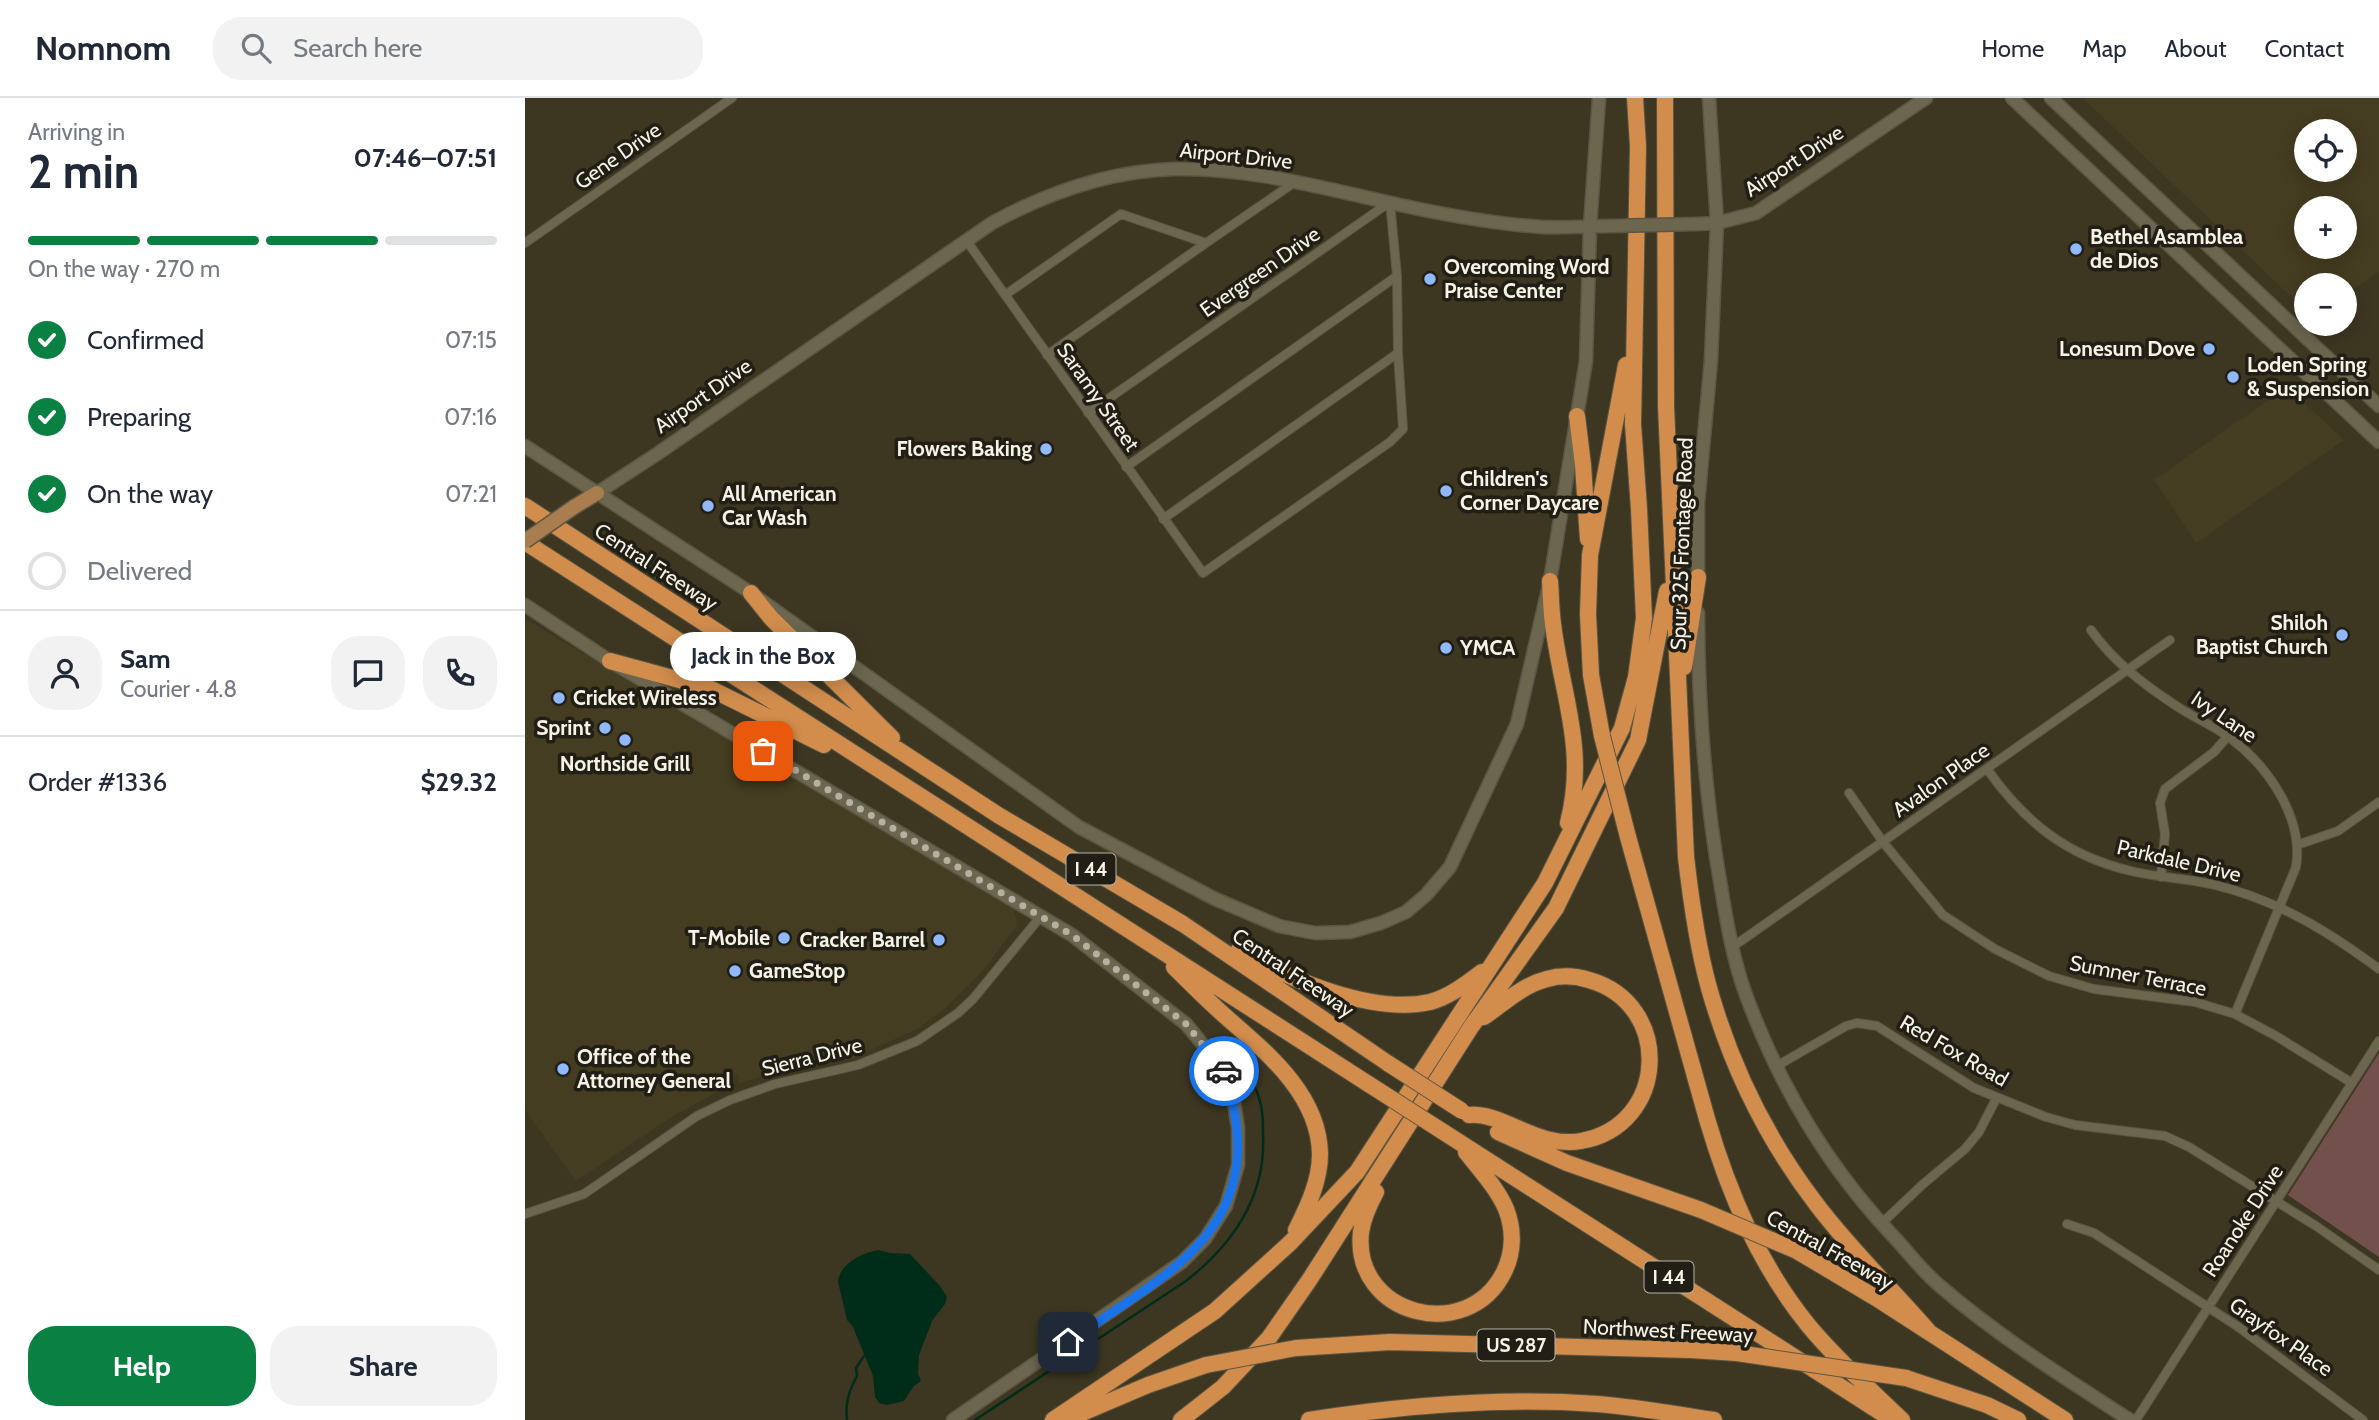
<!DOCTYPE html>
<meta charset="utf-8">
<style>
body{margin:0;font-family:Cabin,sans-serif;background:#f2f2f3;color:#1f2937;height:100vh;display:flex;flex-direction:column;font-size:26px;white-space:nowrap}
*{box-sizing:border-box;margin:0}
p{font-size:23px;color:#747a83}
.icon{flex:none;width:38px;height:38px;fill:none;stroke:currentColor;stroke-width:2;stroke-linecap:round;stroke-linejoin:round}
.map{position:relative;flex:1;overflow:hidden}
.drawer{display:flex;flex-direction:column;background:#fff;width:525px}
.drawer>*{flex:none}
.tools{position:absolute;left:1769px;top:21px;display:grid;gap:14px}
.tools a{display:grid;place-items:center;width:63px;height:63px;border-radius:50%;background:#fff;box-shadow:0 4px 18px #0003;font-size:35px}
.pin{position:absolute;display:grid;place-items:center;width:60px;height:60px;color:#fff;margin:-30px;border-radius:14px;box-shadow:0 4px 10px #0006}
.courier{position:absolute;display:grid;place-items:center;width:70px;height:70px;margin:-35px;border:5px solid #1a73e8;border-radius:50%;background:#fff;color:#222;box-shadow:0 2px 9px #0007}
.bubble{position:absolute;height:49px;border-radius:24px;background:#fff;box-shadow:0 4px 18px #0003;font-size:23px;font-weight:700;line-height:49px;text-align:center}
.summary em{font-style:normal;font-weight:700}
.summary div{display:flex;flex-direction:column-reverse}
.summary{display:flex;align-items:center;justify-content:space-between;height:119px;padding:0 28px}
h1{font-size:46px;font-weight:700;line-height:52px}
.bar{display:grid;grid-template-columns:repeat(4,1fr);gap:10px 7px;align-content:center;height:84px;padding:0 28px}
.bar i{height:9px;border-radius:5px;background:#e0e1e3}
.bar .active{background:#0b8043}
.bar p{grid-column:span 4}
.line{display:flex;align-items:center;gap:18px;padding:0 28px;border-top:2px solid #e0e1e3}
.line div{flex:1}
.round{display:grid;place-items:center;flex:none;width:74px;height:74px;border-radius:28px;background:#f2f2f3}
ol{padding:0 28px;list-style:none}
li{display:flex;align-items:center;gap:21px;height:77px}
li p{margin-inline-start:auto}
li .icon{padding:7px;border-radius:50%;background:#0b8043;color:#fff;stroke-width:4}
li:last-child{color:#747a83}
li i{width:38px;height:38px;border:4px solid #e0e1e3;border-radius:50%}
.action{display:flex;gap:14px;margin-top:auto;padding:14px 28px}
.action a{flex:1;height:80px;border-radius:28px;background:#0b8043;color:#fff;font-size:28px;font-weight:700;line-height:80px;text-align:center}
.action a+a{background:#f2f2f3;color:#1f2937}
header{display:flex;align-items:center;gap:42px;box-sizing:border-box;height:98px;padding:0 35px;background:#fff;border-bottom:2px solid #e0e1e3}
header strong{font-size:33px}
nav{display:flex;gap:38px;margin-inline-start:auto;font-size:24px}
.search{width:490px;height:63px;background:#f2f2f3;display:flex;align-items:center;gap:18px;box-sizing:border-box;padding:0 24px;border-radius:28px;color:#747a83;font-size:26px}
main{display:flex;flex:1;min-height:0}
.map>svg:first-child{display:block}
.built{fill:#453d21;fill-rule:evenodd}
.green{fill:#72514c}
.water{fill:#002c1a}
.lines{fill:none;stroke-linecap:round;stroke-linejoin:round}
.stream{stroke:#002c1a;stroke-width:2.5}
.street-casing{stroke:#5b5543;stroke-width:10}
.secondary-casing{stroke:#5b5543;stroke-width:15}
.primary-casing{stroke:#5b5543;stroke-width:17}
.highway-casing{stroke:#5b5543;stroke-width:18}
.street{stroke:#6c664f;stroke-width:8}
.secondary{stroke:#6c664f;stroke-width:12}
.primary{stroke:#a97d4e;stroke-width:14}
.highway{stroke:#d28d4d;stroke-width:16}
.secondary-bridge-casing{stroke:#5b5543;stroke-width:15;stroke-linecap:butt}
.primary-bridge-casing{stroke:#5b5543;stroke-width:17;stroke-linecap:butt}
.highway-bridge-casing{stroke:#5b5543;stroke-width:18;stroke-linecap:butt}
.secondary-bridge{stroke:#6c664f;stroke-width:12}
.primary-bridge{stroke:#a97d4e;stroke-width:14}
.highway-bridge{stroke:#d28d4d;stroke-width:16}
.done{stroke:#b5b1a1;stroke-width:7;stroke-dasharray:0 12.6}
.route{stroke:#1a73e8;stroke-width:9}
.poi-dot{fill:#90b8fd;stroke:#211f15;stroke-width:2.5}
.labels{text-anchor:middle;stroke-width:7;stroke-linejoin:round;paint-order:stroke}
.shield{fill:#211f15;stroke:#b6b3a7;stroke-width:2}
.shield-label{font-size:19px;font-weight:bold;fill:#f6f3e6}
.street-label{font-size:21px;fill:#f6f3e6;stroke:#211f15}
.poi-label{font-size:21px;font-weight:bold;fill:#f6f3e6;stroke:#211f15;text-anchor:start}
</style>
<header>
<strong>Nomnom</strong>
<div class="search"><svg class="icon" aria-label="search" viewBox="0 0 24 24"><circle cx="10" cy="10" r="6"/><path d="M15 15l6 6"/></svg>Search here</div>
<nav><a>Home</a><a>Map</a><a>About</a><a>Contact</a></nav>
</header>
<main>
<section class="drawer">
<div class="summary"><div><h1>2 min</h1><p>Arriving in</p></div><em>07:46–07:51</em></div>
<div class="bar"><i class="active"></i><i class="active"></i><i class="active"></i><i></i><p>On the way · 270 m</p></div>
<ol>
<li><svg class="icon" aria-label="check" viewBox="0 0 24 24"><path d="M5 12l5 5 9-10"/></svg>Confirmed<p>07:15</p></li>
<li><svg class="icon" aria-label="check" viewBox="0 0 24 24"><path d="M5 12l5 5 9-10"/></svg>Preparing<p>07:16</p></li>
<li><svg class="icon" aria-label="check" viewBox="0 0 24 24"><path d="M5 12l5 5 9-10"/></svg>On the way<p>07:21</p></li>
<li><i></i>Delivered</li>
</ol>
<div class="line" style="height:126px"><a class="round"><svg class="icon" aria-label="person" viewBox="0 0 24 24"><circle cx="12" cy="8" r="4"/><path d="M4 21q1-7 8-7t8 7"/></svg></a><div><b>Sam</b><p>Courier · 4.8</p></div><a class="round"><svg class="icon" aria-label="chat" viewBox="0 0 24 24"><path d="M4 5h16v11H9l-5 4z"/></svg></a><a class="round"><svg class="icon" aria-label="phone" viewBox="0 0 24 24"><path d="M5 4h4l2 5-3 2q2 4 5 5l2-3 5 2v4C11 20 4 13 5 4z"/></svg></a></div>
<div class="line" style="height:91px"><div>Order #1336</div><b>$29.32</b></div>
<div class="action"><a>Help</a><a>Share</a></div>
</section>
<div class="map">
<svg width="1854" height="1322" viewBox="0 0 1854 1322">
<rect width="100%" height="100%" fill="#3d3722"/>
<path class="built" d="M1558 0H1854V174L1820 197V187H1782L1781 213ZM1782 33H1820V72H1782ZM1782 110H1820V149H1782Z
M1762 289 1819 342 1671 445 1629 382Z
M0 521 489 811 492 825 490 830 457 874 417 913 396 929 327 961 273 970 214 985 213 975 185 998 148 1018 51 1083 0 1012Z"/>
<path class="green" d="M1854 955V1159L1763 1097Z"/>
<path class="water" d="M353 1152 365 1155 385 1156 415 1188 422 1199 420 1206 407 1223 394 1257 393 1276 396 1283 389 1288 379 1303 362 1307 354 1305 350 1299 348 1278 328 1229 322 1222 313 1184C314 1166 337 1155 353 1152Z"/>
<g class="lines">
<path class="stream" d="M322 1322C320 1304 324 1293 332 1278L331 1270 339 1258
M450 1322 661 1183C708 1146 741 1099 738 1037 738 1024 738 1012 734 1000 729 984 721 970 713 956"/>
<defs>
<path id="street" d="M441 142 678 475 865 344 878 331 873 255
M0 145 207 0
M480 197 596 116 681 145 770 84
M522 257 681 145
M563 315 865 104 872 178 873 255 638 421
M601 369 872 178
M1566 532C1588 563 1618 586 1650 607 1667 619 1688 627 1705 640 1743 668 1779 720 1771 769L1710 916
M1462 671C1499 723 1541 758 1606 773 1633 780 1662 780 1690 787 1752 802 1803 833 1854 871
M1324 695 1358 744 1418 817 1470 851 1524 878 1569 891 1670 904 1710 916 1751 938 1827 985
M1772 747 1813 733 1854 704
M1636 779 1640 736 1635 705 1640 691 1689 654 1703 638
M1206 850 1645 542
M1250 969 1321 928 1332 925 1352 928 1449 990 1521 1019 1550 1027 1640 1038 1664 1049 1791 1128 1854 1172
M0 1116 59 1096 172 1018 205 1002 250 986 333 967 392 943 433 915 448 901 516 818
M1356 1126 1397 1087 1440 1051 1454 1034 1471 1001
M1542 1126 1569 1135 1712 1228 1838 1322
M1611 1322 1854 943"/>
<path id="secondary" d="M1487 0 1854 344
M1526 0 1854 308
M1172 126 1192 125 1231 115 1401 0
M0 348 226 495 554 729 688 800 754 828 790 835 825 834 856 825 881 814 901 797 925 769 992 626 1025 483 1061 263 1065 128 1074 0
M72 395 132 356 467 125C524 94 584 73 649 71 724 69 802 91 875 107 921 117 970 126 1017 129 1040 130 1064 128 1086 128
M1173 487V405L1186 262 1192 125 1184 0
M0 507 85 563 547 837 661 926 698 971 709 1004 713 1030V1067L701 1108 680 1141 657 1164 428 1322
M1173 515C1173 607 1180 698 1196 789 1202 825 1208 862 1221 897 1254 987 1302 1068 1368 1138 1384 1155 1398 1174 1415 1188 1474 1239 1540 1280 1605 1322"/>
<path id="primary" d="M49 409 72 395"/>
<path id="highway" d="M1140 0 1141 308 1161 759C1166 803 1172 847 1184 890 1206 968 1243 1043 1292 1107 1326 1152 1368 1192 1405 1235
M1052 318 1058 367 1063 441
M0 408 473 717 658 826 864 966
M0 444 845 987
M1025 483C1026 497 1026 512 1028 526 1037 599 1062 650 1043 725
M226 495 246 520 367 640
M85 563 184 590 299 647
M1159 569 1173 479
M1077 638 1066 577 1063 516 1065 457 1101 267
M1103 739 1182 1021C1204 1096 1234 1166 1283 1227 1311 1261 1345 1291 1377 1322
M714 852C762 881 848 917 905 904 924 899 941 886 957 874
M649 869C666 886 682 902 700 918 741 954 794 996 795 1056 795 1083 783 1108 771 1132
M944 1017C979 1014 1012 1051 1056 1043 1143 1028 1149 906 1064 882 1051 878 1036 877 1022 881 998 887 979 905 959 919
M973 1034 1042 1065 1176 1112
M920 1035 1366 1321
M851 1094C844 1107 838 1120 836 1134 827 1218 943 1247 979 1174 989 1154 989 1131 981 1111 972 1090 955 1072 941 1054
M1272 1153 1351 1200 1540 1322
M771 1250 865 1244 1166 1252 1212 1255
M1381 1280 1462 1307 1493 1322
M543 1321 623 1287 681 1267
M528 1322 690 1213 765 1145 832 1074 1020 785 1097 630 1111 579 1119 520 1114 411 1108 326 1113 48 1110 0
M656 1322 698 1289 744 1240 785 1181 946 929 1031 810 1113 642 1142 493
M784 1322C880 1307 975 1299 1072 1306 1111 1309 1150 1316 1189 1322"/>
</defs>
<use href="#street" class="street-casing"/>
<use href="#secondary" class="secondary-casing"/>
<use href="#primary" class="primary-casing"/>
<use href="#highway" class="highway-casing"/>
<use href="#street" class="street"/>
<use href="#secondary" class="secondary"/>
<use href="#primary" class="primary"/>
<use href="#highway" class="highway"/>
<defs>
<path id="secondary-bridge" d="M1086 128 1172 126"/>
<path id="primary-bridge" d="M0 443 49 409"/>
<path id="highway-bridge" d="M1077 638 1103 739
M864 966 937 1013
M845 987 920 1035
M1176 1112 1272 1153
M1212 1255 1381 1280
M681 1267 771 1250"/>
</defs>
<use href="#secondary-bridge" class="secondary-bridge-casing"/>
<use href="#primary-bridge" class="primary-bridge-casing"/>
<use href="#highway-bridge" class="highway-bridge-casing"/>
<use href="#secondary-bridge" class="secondary-bridge"/>
<use href="#primary-bridge" class="primary-bridge"/>
<use href="#highway-bridge" class="highway-bridge"/>
</g>
<g class="lines">
<path class="done" d="M238 653 547 837 661 926 699 973"/>
<path class="route" d="M543 1244C653 1169 749 1126 699 973"/>
</g>
<g class="poi-dot">
<circle cx="1551" cy="151" r="7"/>
<circle cx="905" cy="181" r="7"/>
<circle cx="1684" cy="251" r="7"/>
<circle cx="1708" cy="279" r="7"/>
<circle cx="521" cy="351" r="7"/>
<circle cx="921" cy="393" r="7"/>
<circle cx="183" cy="408" r="7"/>
<circle cx="1817" cy="537" r="7"/>
<circle cx="921" cy="550" r="7"/>
<circle cx="34" cy="600" r="7"/>
<circle cx="80" cy="630" r="7"/>
<circle cx="100" cy="642" r="7"/>
<circle cx="259" cy="840" r="7"/>
<circle cx="414" cy="842" r="7"/>
<circle cx="210" cy="873" r="7"/>
<circle cx="38" cy="971" r="7"/>
</g>
<g class="labels">
<g class="shield">
<rect x="541.5" y="755.5" width="49" height="31" rx="5"/>
<rect x="1119.5" y="1163.5" width="49" height="31" rx="5"/>
<rect x="952.5" y="1231.5" width="77" height="31" rx="5"/>
</g>
<g class="shield-label">
<text x="566" y="778">I 44</text>
<text x="1144" y="1186">I 44</text>
<text x="991" y="1254">US 287</text>
</g>
<g class="street-label">
<text transform="translate(93 58) rotate(-35)" y="7">Gene Drive</text>
<text transform="translate(711 58) rotate(6)" y="7">Airport Drive</text>
<text transform="translate(1269 63) rotate(-33)" y="7">Airport Drive</text>
<text transform="translate(735 174) rotate(-35)" y="7">Evergreen Drive</text>
<text transform="translate(178 298) rotate(-35)" y="7">Airport Drive</text>
<text transform="translate(573 299) rotate(55)" y="7">Saramy Street</text>
<text transform="translate(1157 446) rotate(-88)" y="7">Spur 325 Frontage Road</text>
<text transform="translate(131 469) rotate(33)" y="7">Central Freeway</text>
<text transform="translate(1699 619) rotate(34)" y="7">Ivy Lane</text>
<text transform="translate(1416 682) rotate(-35)" y="7">Avalon Place</text>
<text transform="translate(1654 763) rotate(13)" y="7">Parkdale Drive</text>
<text transform="translate(768 875) rotate(34)" y="7">Central Freeway</text>
<text transform="translate(1613 878) rotate(11)" y="7">Sumner Terrace</text>
<text transform="translate(1429 953) rotate(30)" y="7">Red Fox Road</text>
<text transform="translate(287 959) rotate(-14)" y="7">Sierra Drive</text>
<text transform="translate(1718 1123) rotate(-57)" y="7">Roanoke Drive</text>
<text transform="translate(1305 1152) rotate(29)" y="7">Central Freeway</text>
<text transform="translate(1143 1233) rotate(3)" y="7">Northwest Freeway</text>
<text transform="translate(1756 1239) rotate(35)" y="7">Grayfox Place</text>
</g>
<g class="poi-label">
<text x="1565" y="146">Bethel Asamblea<tspan x="1565" dy="24">de Dios</tspan></text>
<text x="919" y="176">Overcoming Word<tspan x="919" dy="24">Praise Center</tspan></text>
<text x="1670" y="258" text-anchor="end">Lonesum Dove</text>
<text x="1722" y="274">Loden Spring<tspan x="1722" dy="24">&amp; Suspension</tspan></text>
<text x="507" y="358" text-anchor="end">Flowers Baking</text>
<text x="935" y="388">Children's<tspan x="935" dy="24">Corner Daycare</tspan></text>
<text x="197" y="403">All American<tspan x="197" dy="24">Car Wash</tspan></text>
<text x="1803" y="532" text-anchor="end">Shiloh<tspan x="1803" dy="24">Baptist Church</tspan></text>
<text x="935" y="557">YMCA</text>
<text x="48" y="607">Cricket Wireless</text>
<text x="66" y="637" text-anchor="end">Sprint</text>
<text x="100" y="673" text-anchor="middle">Northside Grill</text>
<text x="245" y="847" text-anchor="end">T-Mobile</text>
<text x="400" y="849" text-anchor="end">Cracker Barrel</text>
<text x="224" y="880">GameStop</text>
<text x="52" y="966">Office of the<tspan x="52" dy="24">Attorney General</tspan></text>
</g>
</g>
</svg>
<div class="tools">
<a><svg class="icon" aria-label="locate" viewBox="0 0 24 24"><circle cx="12" cy="12" r="6"/><path d="M12 2v4M12 18v4M2 12h4M18 12h4"/></svg></a>
<a>+</a>
<a>−</a>
</div>
<div class="pin" style="left:238px;top:653px;background:#ea580c"><svg class="icon" aria-label="bag" viewBox="0 0 24 24"><path d="M5 8h14l-1 12H6zM9 8a3 3 0 0 1 6 0"/></svg></div>
<div class="pin" style="left:543px;top:1244px;background:#1f2937"><svg class="icon" aria-label="home" viewBox="0 0 24 24"><path d="M3 11l9-7 9 7M6 9v11h12V9"/></svg></div>
<div class="courier" style="left:699px;top:973px"><svg class="icon" aria-label="car" viewBox="0 0 24 24"><path d="M5 17H2v-5l4-1 3-4h7l3 4 3 1v5h-3M9 17h6M6 11h13"/><circle cx="7" cy="17" r="2"/><circle cx="17" cy="17" r="2"/></svg></div>
<div class="bubble" style="left:145px;top:534px;width:186px">Jack in the Box</div>
</div>
</main>
